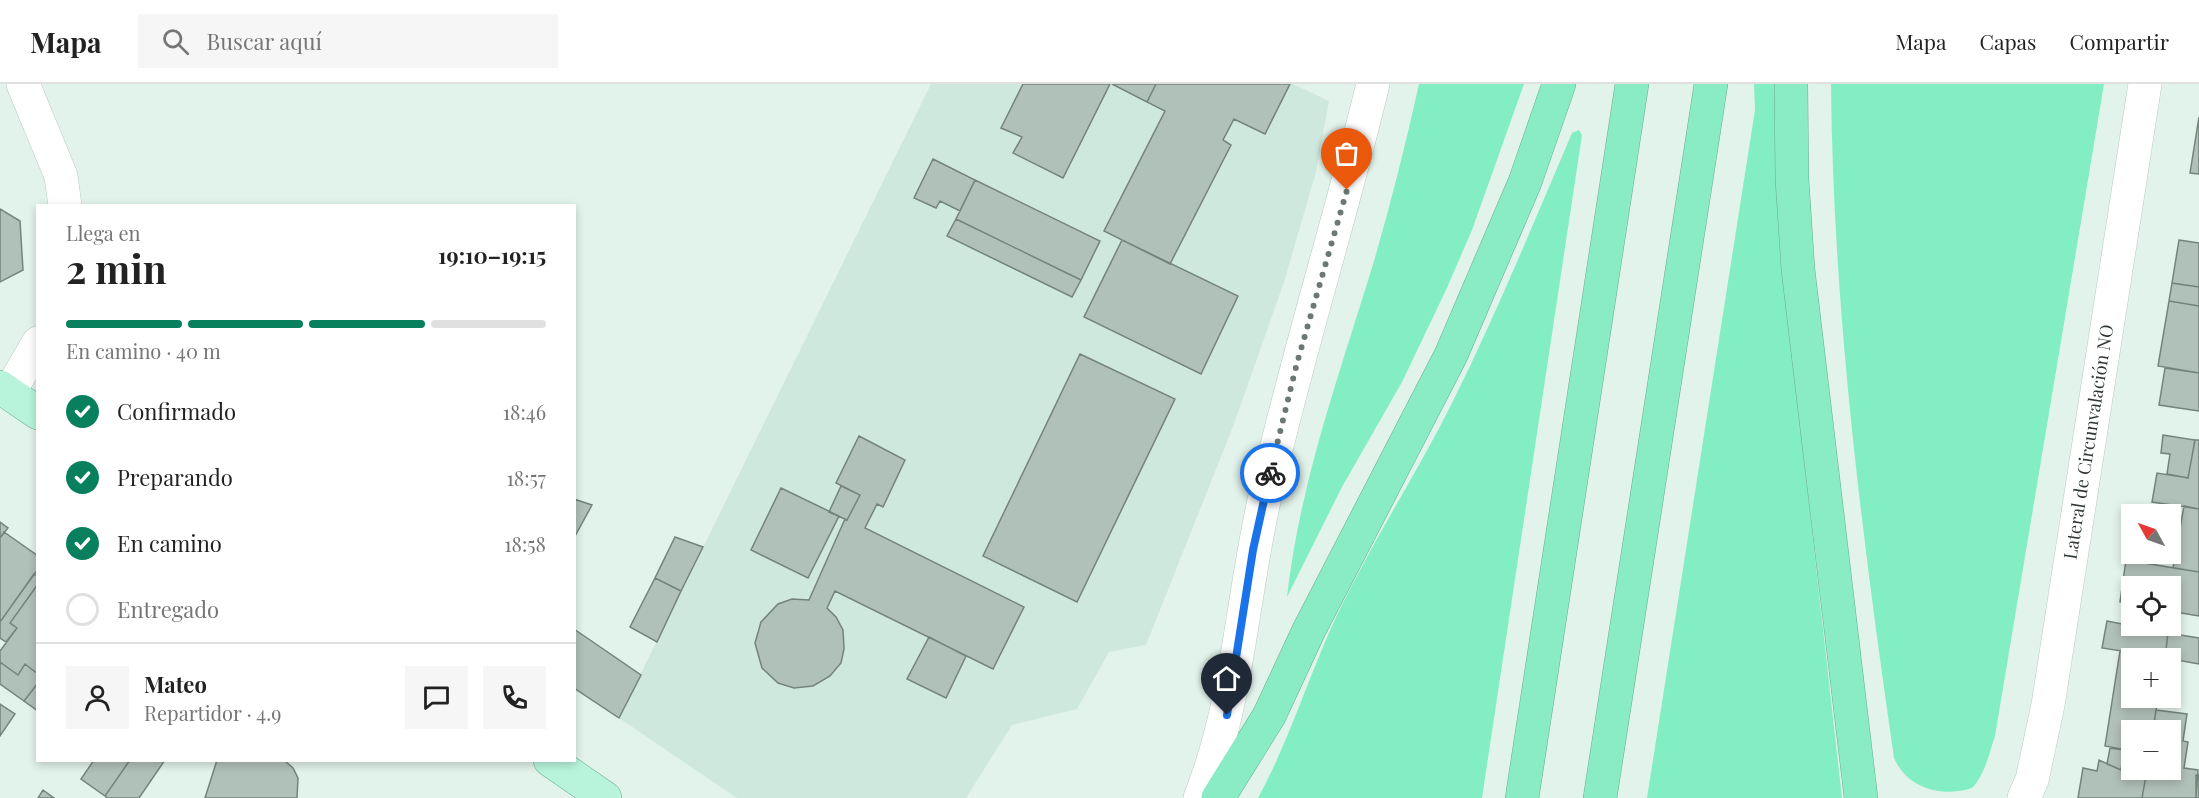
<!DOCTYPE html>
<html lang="es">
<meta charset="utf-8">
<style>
body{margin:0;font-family:"Playfair Display",serif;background:#f6f6f6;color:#222;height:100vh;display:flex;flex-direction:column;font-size:22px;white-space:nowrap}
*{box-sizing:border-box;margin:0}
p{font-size:20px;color:#767676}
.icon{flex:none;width:33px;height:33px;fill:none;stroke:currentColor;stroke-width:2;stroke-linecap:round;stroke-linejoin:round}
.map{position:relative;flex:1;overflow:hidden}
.details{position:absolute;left:36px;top:120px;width:540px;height:558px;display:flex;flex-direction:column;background:#fff;border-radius:0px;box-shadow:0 3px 9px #0003}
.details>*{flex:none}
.needle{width:39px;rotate:310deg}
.controls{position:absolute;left:2121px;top:420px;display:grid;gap:12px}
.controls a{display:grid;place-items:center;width:60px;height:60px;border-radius:0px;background:#fff;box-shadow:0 3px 9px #0003;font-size:30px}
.pin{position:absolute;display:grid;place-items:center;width:51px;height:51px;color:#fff;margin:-62px -26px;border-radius:50% 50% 50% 0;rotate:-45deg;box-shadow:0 0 6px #0007}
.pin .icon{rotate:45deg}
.courier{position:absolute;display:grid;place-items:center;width:60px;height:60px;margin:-30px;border:4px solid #1a73e8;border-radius:50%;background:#fff;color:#222;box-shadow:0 2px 8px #0007}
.head em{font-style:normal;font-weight:700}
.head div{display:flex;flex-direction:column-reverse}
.head{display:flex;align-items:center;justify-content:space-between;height:102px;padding:0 30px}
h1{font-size:39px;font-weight:700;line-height:45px}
.bar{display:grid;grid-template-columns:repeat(4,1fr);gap:9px 6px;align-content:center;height:72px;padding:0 30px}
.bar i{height:8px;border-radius:4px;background:#e0e0e0}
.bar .current{background:#087f5d}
.bar p{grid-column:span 4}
.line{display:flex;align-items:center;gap:15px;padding:0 30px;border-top:2px solid #e0e0e0}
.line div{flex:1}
.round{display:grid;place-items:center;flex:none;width:63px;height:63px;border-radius:0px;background:#f6f6f6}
ol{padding:0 30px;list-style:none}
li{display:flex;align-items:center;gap:18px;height:66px}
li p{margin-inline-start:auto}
li .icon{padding:6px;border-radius:50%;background:#087f5d;color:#fff;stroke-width:4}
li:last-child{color:#767676}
li i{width:33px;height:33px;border:3px solid #e0e0e0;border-radius:50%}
header{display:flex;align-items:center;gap:36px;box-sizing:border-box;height:84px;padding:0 30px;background:#fff;border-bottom:2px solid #e0e0e0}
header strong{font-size:28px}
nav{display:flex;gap:33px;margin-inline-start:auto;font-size:21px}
.search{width:420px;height:54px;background:#f6f6f6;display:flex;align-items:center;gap:15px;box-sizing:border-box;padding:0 21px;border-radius:0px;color:#767676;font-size:22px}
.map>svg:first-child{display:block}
.built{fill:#cfe8dd}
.green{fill:#83eec3}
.building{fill:#b0c1b9;stroke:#74847d;stroke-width:1.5}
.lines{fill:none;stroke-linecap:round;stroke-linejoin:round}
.minor-casing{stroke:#b9cbc3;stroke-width:34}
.major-casing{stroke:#6aac91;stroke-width:34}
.highway-casing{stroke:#6aac91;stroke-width:34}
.minor{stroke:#fff;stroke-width:33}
.major{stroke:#b8f4dc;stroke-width:33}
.highway{stroke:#89ecc4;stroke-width:33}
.done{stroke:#6d7873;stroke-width:6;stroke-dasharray:0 10.8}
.route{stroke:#1a73e8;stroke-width:8}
.labels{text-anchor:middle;stroke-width:4.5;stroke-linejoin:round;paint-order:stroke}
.street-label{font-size:18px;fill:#2f3633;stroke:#fff}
</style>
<header>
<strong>Mapa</strong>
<div class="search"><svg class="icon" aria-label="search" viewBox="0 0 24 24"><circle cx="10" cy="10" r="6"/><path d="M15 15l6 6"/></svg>Buscar aquí</div>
<nav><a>Mapa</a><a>Capas</a><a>Compartir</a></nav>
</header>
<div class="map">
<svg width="2199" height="714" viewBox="0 0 2199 714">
<rect width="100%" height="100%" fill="#e1f3eb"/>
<path class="built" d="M931 0H1293L1329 17 1316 88 1284 198 1234 340 1146 561 1109 568 1077 625 1012 641 966 714H737L619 634Z"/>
<path class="green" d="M1419 0H1524L1472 146 1446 206 1402 298 1342 403 1287 513C1300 397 1340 289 1374 177 1391 119 1406 59 1419 0Z
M1754 0H1777L1787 224 1842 714H1647L1755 26Z
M1831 0H2104L1995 652C1989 669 1985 691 1972 704 1941 714 1907 704 1894 674 1862 452 1833 225 1831 0Z
M1579 46 1582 51 1482 714H1258C1290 655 1309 591 1337 531 1372 458 1416 391 1452 319 1496 231 1533 140 1572 49Z"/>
<path class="building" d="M1023 0H1110L1063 94 1013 69 1022 53 1001 44Z
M1112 0H1156L1147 18Z
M1156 0H1290L1265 50 1234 35 1223 56 1231 61 1170 180 1104 147 1165 27 1147 18Z
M2199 33V90L2190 89Z
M933 75 975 96 960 127 940 117 936 124 914 114Z
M975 96 1100 157 1081 196 956 135Z
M0 125 20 137 23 186 0 198Z
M956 135 1081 196 1072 213 947 152Z
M1122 156 1238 212 1201 290 1084 233Z
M2179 156 2199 159V203L2172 199Z
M2172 199 2199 203V222L2169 217Z
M2169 217 2199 222V289L2158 282Z
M1080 270 1175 315 1077 518 983 472Z
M2165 284 2199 289V327L2159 321Z
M2163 351 2195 356 2188 394 2167 390 2170 370 2161 369Z
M859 352 905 376 883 423 877 420 865 444 1024 523 993 585 835 507 827 524 836 533 843 546 844 565 841 579 830 592 813 602 794 604 778 599 762 584 755 559 761 538 778 520 792 515 809 516 845 435 847 436 860 411 836 399Z
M2195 356H2199V425L2152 418 2157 389 2188 394Z
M841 402 860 411 847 436 829 428Z
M781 404 839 432 808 494 751 466Z
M574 415 592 421 574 454Z
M2184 422 2199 425V488L2173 484Z
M0 438 8 444 0 454Z
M4 448 38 472V485L0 538V454Z
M675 453 703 463 681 507 655 494Z
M2126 476 2199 488V532L2170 527V502H2132V520L2120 518Z
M34 490 38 492V500L10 539 17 544 6 558 0 554V538Z
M655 494 681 507 657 558 630 543Z
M38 500V590L25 580 18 591 0 578V567L17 544 10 539Z
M2107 537 2168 549 2165 574 2102 564Z
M574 545 641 591 619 634 574 604Z
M2168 549 2199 554V580L2165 574Z
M929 553 966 572 946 614 907 595Z
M2120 567 2146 571 2145 574H2132V614L2157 620 2153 646H2132V667L2105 662Z
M0 578 18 591 25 580 38 590V599L24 617 0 600Z
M38 599V627L24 617Z
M0 620 15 630 0 652Z
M2156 626 2187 630 2183 657 2188 658 2184 684 2198 686 2196 714H2142L2147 686H2170V646H2153Z
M2110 664 2124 666 2121 686 2107 680Z
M2124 666 2132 667V686H2147L2142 714H2078L2083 684 2097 687 2099 676 2121 686Z
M94 676H130L105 712 81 695Z
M130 676H165L139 714H107L105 712Z
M217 676H284L293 684 298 694 297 714H205Z
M2196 691H2199V714H2196Z
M43 706 54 714H38Z"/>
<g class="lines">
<defs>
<path id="minor" d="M23 0 61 92 65 122
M9 309 38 259
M1200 714C1239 616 1242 510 1266 408 1297 271 1340 137 1373 0
M2024 714 2032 696 2048 621 2145 0"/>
<path id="major" d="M0 303 38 329
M550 676 605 714"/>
<path id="highway" d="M1791 0 1792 95 1798 185 1861 714
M1218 714 1269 632 1309 546 1451 271 1525 98 1559 0
M1522 714 1632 0
M1600 714 1711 0"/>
</defs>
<use href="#minor" class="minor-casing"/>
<use href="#major" class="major-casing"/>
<use href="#highway" class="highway-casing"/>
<use href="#minor" class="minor"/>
<use href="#major" class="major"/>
<use href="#highway" class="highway"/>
</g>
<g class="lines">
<path class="done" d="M1270 389 1297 279 1347 106"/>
<path class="route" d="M1227 631 1253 466 1270 389"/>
</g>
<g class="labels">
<g class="street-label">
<text transform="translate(2089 358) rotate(-81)" y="6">Lateral de Circunvalación NO</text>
</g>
</g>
</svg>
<div class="controls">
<a><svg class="needle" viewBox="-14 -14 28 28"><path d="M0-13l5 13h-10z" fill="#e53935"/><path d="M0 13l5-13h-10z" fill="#767676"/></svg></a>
<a><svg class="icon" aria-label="locate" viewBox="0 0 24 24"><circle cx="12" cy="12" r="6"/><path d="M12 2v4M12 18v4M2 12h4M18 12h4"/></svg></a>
<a>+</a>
<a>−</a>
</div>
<div class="pin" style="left:1347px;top:106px;background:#ea580c"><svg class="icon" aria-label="bag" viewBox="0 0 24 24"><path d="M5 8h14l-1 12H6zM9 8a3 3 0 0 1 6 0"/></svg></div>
<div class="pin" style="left:1227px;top:631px;background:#1f2937"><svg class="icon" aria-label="home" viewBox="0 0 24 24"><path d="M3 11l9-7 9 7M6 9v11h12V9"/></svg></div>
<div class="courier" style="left:1270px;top:389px"><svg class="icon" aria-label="bike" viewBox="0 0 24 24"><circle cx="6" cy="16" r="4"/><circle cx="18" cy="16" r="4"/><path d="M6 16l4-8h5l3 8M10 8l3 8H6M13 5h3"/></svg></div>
<section class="details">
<div class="head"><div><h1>2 min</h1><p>Llega en</p></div><em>19:10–19:15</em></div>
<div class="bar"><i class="current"></i><i class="current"></i><i class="current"></i><i></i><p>En camino · 40 m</p></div>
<ol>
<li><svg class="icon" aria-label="check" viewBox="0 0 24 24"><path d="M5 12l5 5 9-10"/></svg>Confirmado<p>18:46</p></li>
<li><svg class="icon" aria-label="check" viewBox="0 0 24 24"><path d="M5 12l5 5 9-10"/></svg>Preparando<p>18:57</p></li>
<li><svg class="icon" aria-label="check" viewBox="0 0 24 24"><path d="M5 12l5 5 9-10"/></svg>En camino<p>18:58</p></li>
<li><i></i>Entregado</li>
</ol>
<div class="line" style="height:108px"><a class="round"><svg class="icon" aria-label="person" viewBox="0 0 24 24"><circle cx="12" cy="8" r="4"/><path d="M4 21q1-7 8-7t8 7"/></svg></a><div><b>Mateo</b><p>Repartidor · 4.9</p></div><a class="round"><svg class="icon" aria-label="chat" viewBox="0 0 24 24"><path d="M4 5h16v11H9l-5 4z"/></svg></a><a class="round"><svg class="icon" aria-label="phone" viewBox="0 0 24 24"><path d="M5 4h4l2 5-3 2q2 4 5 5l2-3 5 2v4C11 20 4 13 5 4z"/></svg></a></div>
</section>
</div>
